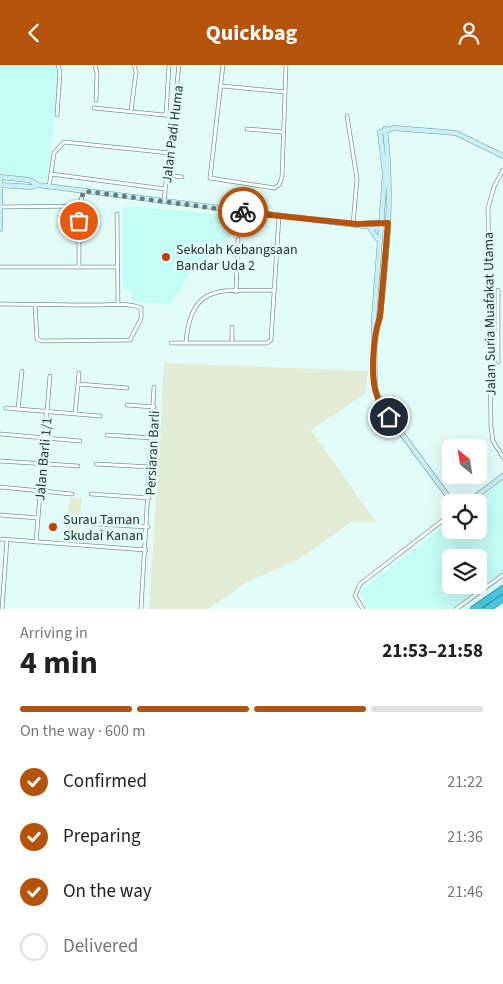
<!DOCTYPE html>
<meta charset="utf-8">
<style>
body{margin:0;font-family:"Source Sans 3",sans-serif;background:#f6f6f6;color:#222;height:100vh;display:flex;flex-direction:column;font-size:19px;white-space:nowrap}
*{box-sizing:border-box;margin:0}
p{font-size:16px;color:#767676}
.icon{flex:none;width:28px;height:28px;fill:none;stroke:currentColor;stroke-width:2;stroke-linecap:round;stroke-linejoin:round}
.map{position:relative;height:544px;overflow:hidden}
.details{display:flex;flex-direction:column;background:#fff;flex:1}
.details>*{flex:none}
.needle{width:32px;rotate:330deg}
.buttons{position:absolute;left:442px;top:374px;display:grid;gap:10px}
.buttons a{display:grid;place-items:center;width:45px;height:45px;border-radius:8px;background:#fff;box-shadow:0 5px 20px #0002;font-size:25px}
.pin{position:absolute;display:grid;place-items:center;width:42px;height:42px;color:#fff;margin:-21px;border:2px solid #fff;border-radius:50%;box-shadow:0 1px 5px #0007}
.courier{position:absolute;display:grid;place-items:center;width:50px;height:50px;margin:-25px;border:4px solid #b45309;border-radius:50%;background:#fff;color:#222;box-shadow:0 1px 6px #0007}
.head em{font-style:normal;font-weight:700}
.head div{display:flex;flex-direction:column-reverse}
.head{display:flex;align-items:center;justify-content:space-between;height:85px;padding:0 20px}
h1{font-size:32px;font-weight:700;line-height:38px}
.bar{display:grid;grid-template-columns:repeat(4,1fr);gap:8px 5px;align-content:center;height:60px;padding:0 20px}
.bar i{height:6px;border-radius:4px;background:#e0e0e0}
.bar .current{background:#b45309}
.bar p{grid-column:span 4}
ol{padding:0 20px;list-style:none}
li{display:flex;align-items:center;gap:15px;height:55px}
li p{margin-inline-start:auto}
li .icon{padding:5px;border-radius:50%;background:#b45309;color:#fff;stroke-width:4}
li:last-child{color:#767676}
li i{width:28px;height:28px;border:2px solid #e0e0e0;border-radius:50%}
header{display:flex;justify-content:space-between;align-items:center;height:65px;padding:0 20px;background:#b45309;color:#fff;font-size:22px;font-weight:700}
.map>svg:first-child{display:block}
.built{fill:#c4fdf4;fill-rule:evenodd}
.green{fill:#e3edd6}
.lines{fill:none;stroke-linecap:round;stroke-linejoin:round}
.street-casing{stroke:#709b95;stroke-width:4.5}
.secondary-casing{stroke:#709b95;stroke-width:5.5}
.highway-casing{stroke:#3c94a4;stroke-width:8}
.street{stroke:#fff;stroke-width:3}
.secondary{stroke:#c8eef6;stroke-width:4.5}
.highway{stroke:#49c7e1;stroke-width:6}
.done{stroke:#667c78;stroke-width:5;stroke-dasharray:0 9}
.route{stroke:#b45309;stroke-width:6}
.poi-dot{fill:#c43d01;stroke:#e2fdf8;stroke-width:2}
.labels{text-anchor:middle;stroke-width:5;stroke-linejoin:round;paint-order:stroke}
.street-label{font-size:14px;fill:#233633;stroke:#e2fdf8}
.poi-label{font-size:14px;fill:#233633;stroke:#e2fdf8;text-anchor:start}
</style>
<header><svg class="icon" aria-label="back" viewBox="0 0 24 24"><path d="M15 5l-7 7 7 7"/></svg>Quickbag<svg class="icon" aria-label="person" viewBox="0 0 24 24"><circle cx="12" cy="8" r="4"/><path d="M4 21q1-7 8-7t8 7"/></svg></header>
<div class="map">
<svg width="503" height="544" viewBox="0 0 503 544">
<rect width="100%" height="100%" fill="#e2fdf8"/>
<path class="built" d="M0 0H56L59 6 47 116 0 108Z
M123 141 240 151 230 173 187 212 172 240 131 236 132 225H123Z
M503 416V514L461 544H370L359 527 451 456V465H479V438L475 437ZM451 492H479V520H451Z"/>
<path class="green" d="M164 298 368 306 366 328 311 365 376 457H351L301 493 246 518 208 544H149Z
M70 432 82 434 79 473 65 472Z"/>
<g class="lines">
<defs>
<path id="street" d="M95 0 97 8 96 35
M223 0 210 113 274 123 279 120 282 112 286 0
M222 21 285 27
M94 43 174 51
M131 46 136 7 134 0
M57 50 60 7 58 0
M166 50 169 0
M347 51 357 114 353 159
M247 64 283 67
M503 105 494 122 488 143 491 362 493 376 503 392
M51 109 165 124
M167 110 182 112
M49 122 54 88 64 77 170 88
M164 136 179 0
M1 142 79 141
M117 149 118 240
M0 202H117
M79 202V141L84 126
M236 227 238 174
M0 239C31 239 63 240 94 240 108 240 129 237 141 243V254L130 275 42 276 37 274 35 239
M186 277C191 214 226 227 275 225
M171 278H267L271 275 279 151
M232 278V262
M498 297V225
M78 319 127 323
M127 340 154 342
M6 343 100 351
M18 344 22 306
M75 349 79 308
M0 369 80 376
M107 370 152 373
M0 396 78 401
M96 399 151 402
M0 422 72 429
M91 429 149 433
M0 450 38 453
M97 459 148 462
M0 474 146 485
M36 477 50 311
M2 544 7 475
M141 544 154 322
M363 544 355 531 360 519 451 449
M456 544 503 510"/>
<path id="secondary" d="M0 112 29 115 38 120
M0 116V164
M0 120 32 122 38 120 388 164
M360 159 384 157
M370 163 380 177
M376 264 380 252C387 189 393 128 385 64
M453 438 385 346 375 324 374 253 385 109 380 67 394 63 456 68 503 91
M467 438 503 411"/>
<path id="highway" d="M474 544 503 524
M487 544 503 533"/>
</defs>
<use href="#street" class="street-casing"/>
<use href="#secondary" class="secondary-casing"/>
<use href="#highway" class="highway-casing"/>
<use href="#street" class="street"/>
<use href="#secondary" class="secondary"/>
<use href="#highway" class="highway"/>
</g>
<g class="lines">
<path class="done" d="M79 156 78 141 84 126 243 147"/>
<path class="route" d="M243 147 357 159 388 158 380 252C373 272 370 312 377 331 379 338 385 345 389 352"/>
</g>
<g class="poi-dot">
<circle cx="166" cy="192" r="5"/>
<circle cx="53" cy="462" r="5"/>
</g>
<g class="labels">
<g class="street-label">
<text transform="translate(172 69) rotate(-83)" y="5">Jalan Padi Huma</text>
<text transform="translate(489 249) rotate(-91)" y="5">Jalan Suria Muafakat Utama</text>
<text transform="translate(152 388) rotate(-87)" y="5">Persiaran Barli</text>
<text transform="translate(43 394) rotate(-85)" y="5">Jalan Barli 1/1</text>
</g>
<g class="poi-label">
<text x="176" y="189">Sekolah Kebangsaan<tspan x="176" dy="16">Bandar Uda 2</tspan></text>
<text x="63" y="459">Surau Taman<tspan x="63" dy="16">Skudai Kanan</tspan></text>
</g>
</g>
</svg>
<div class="buttons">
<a><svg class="needle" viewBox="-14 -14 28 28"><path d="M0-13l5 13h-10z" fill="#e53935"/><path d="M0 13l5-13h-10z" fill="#767676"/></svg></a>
<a><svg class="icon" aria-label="locate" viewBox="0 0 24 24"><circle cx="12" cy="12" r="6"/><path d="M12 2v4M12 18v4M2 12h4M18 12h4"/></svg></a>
<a><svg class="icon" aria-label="layers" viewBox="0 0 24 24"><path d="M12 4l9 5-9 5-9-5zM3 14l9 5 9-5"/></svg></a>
</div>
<div class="pin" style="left:79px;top:156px;background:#ea580c"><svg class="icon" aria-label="bag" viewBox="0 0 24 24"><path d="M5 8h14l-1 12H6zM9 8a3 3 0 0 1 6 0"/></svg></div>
<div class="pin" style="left:389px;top:352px;background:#1f2937"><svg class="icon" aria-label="home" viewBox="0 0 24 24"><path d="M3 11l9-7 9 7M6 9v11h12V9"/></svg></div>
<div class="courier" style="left:243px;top:147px"><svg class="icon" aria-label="bike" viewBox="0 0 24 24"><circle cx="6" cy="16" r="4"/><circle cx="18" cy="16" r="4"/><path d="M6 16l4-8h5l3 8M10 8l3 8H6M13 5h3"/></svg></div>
</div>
<section class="details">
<div class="head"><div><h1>4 min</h1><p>Arriving in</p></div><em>21:53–21:58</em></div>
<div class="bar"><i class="current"></i><i class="current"></i><i class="current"></i><i></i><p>On the way · 600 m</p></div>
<ol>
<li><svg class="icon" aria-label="check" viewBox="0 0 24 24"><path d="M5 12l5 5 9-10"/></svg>Confirmed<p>21:22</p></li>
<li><svg class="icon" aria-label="check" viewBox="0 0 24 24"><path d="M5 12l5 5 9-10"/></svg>Preparing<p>21:36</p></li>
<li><svg class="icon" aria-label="check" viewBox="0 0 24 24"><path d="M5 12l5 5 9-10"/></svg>On the way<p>21:46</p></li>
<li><i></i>Delivered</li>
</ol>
</section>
